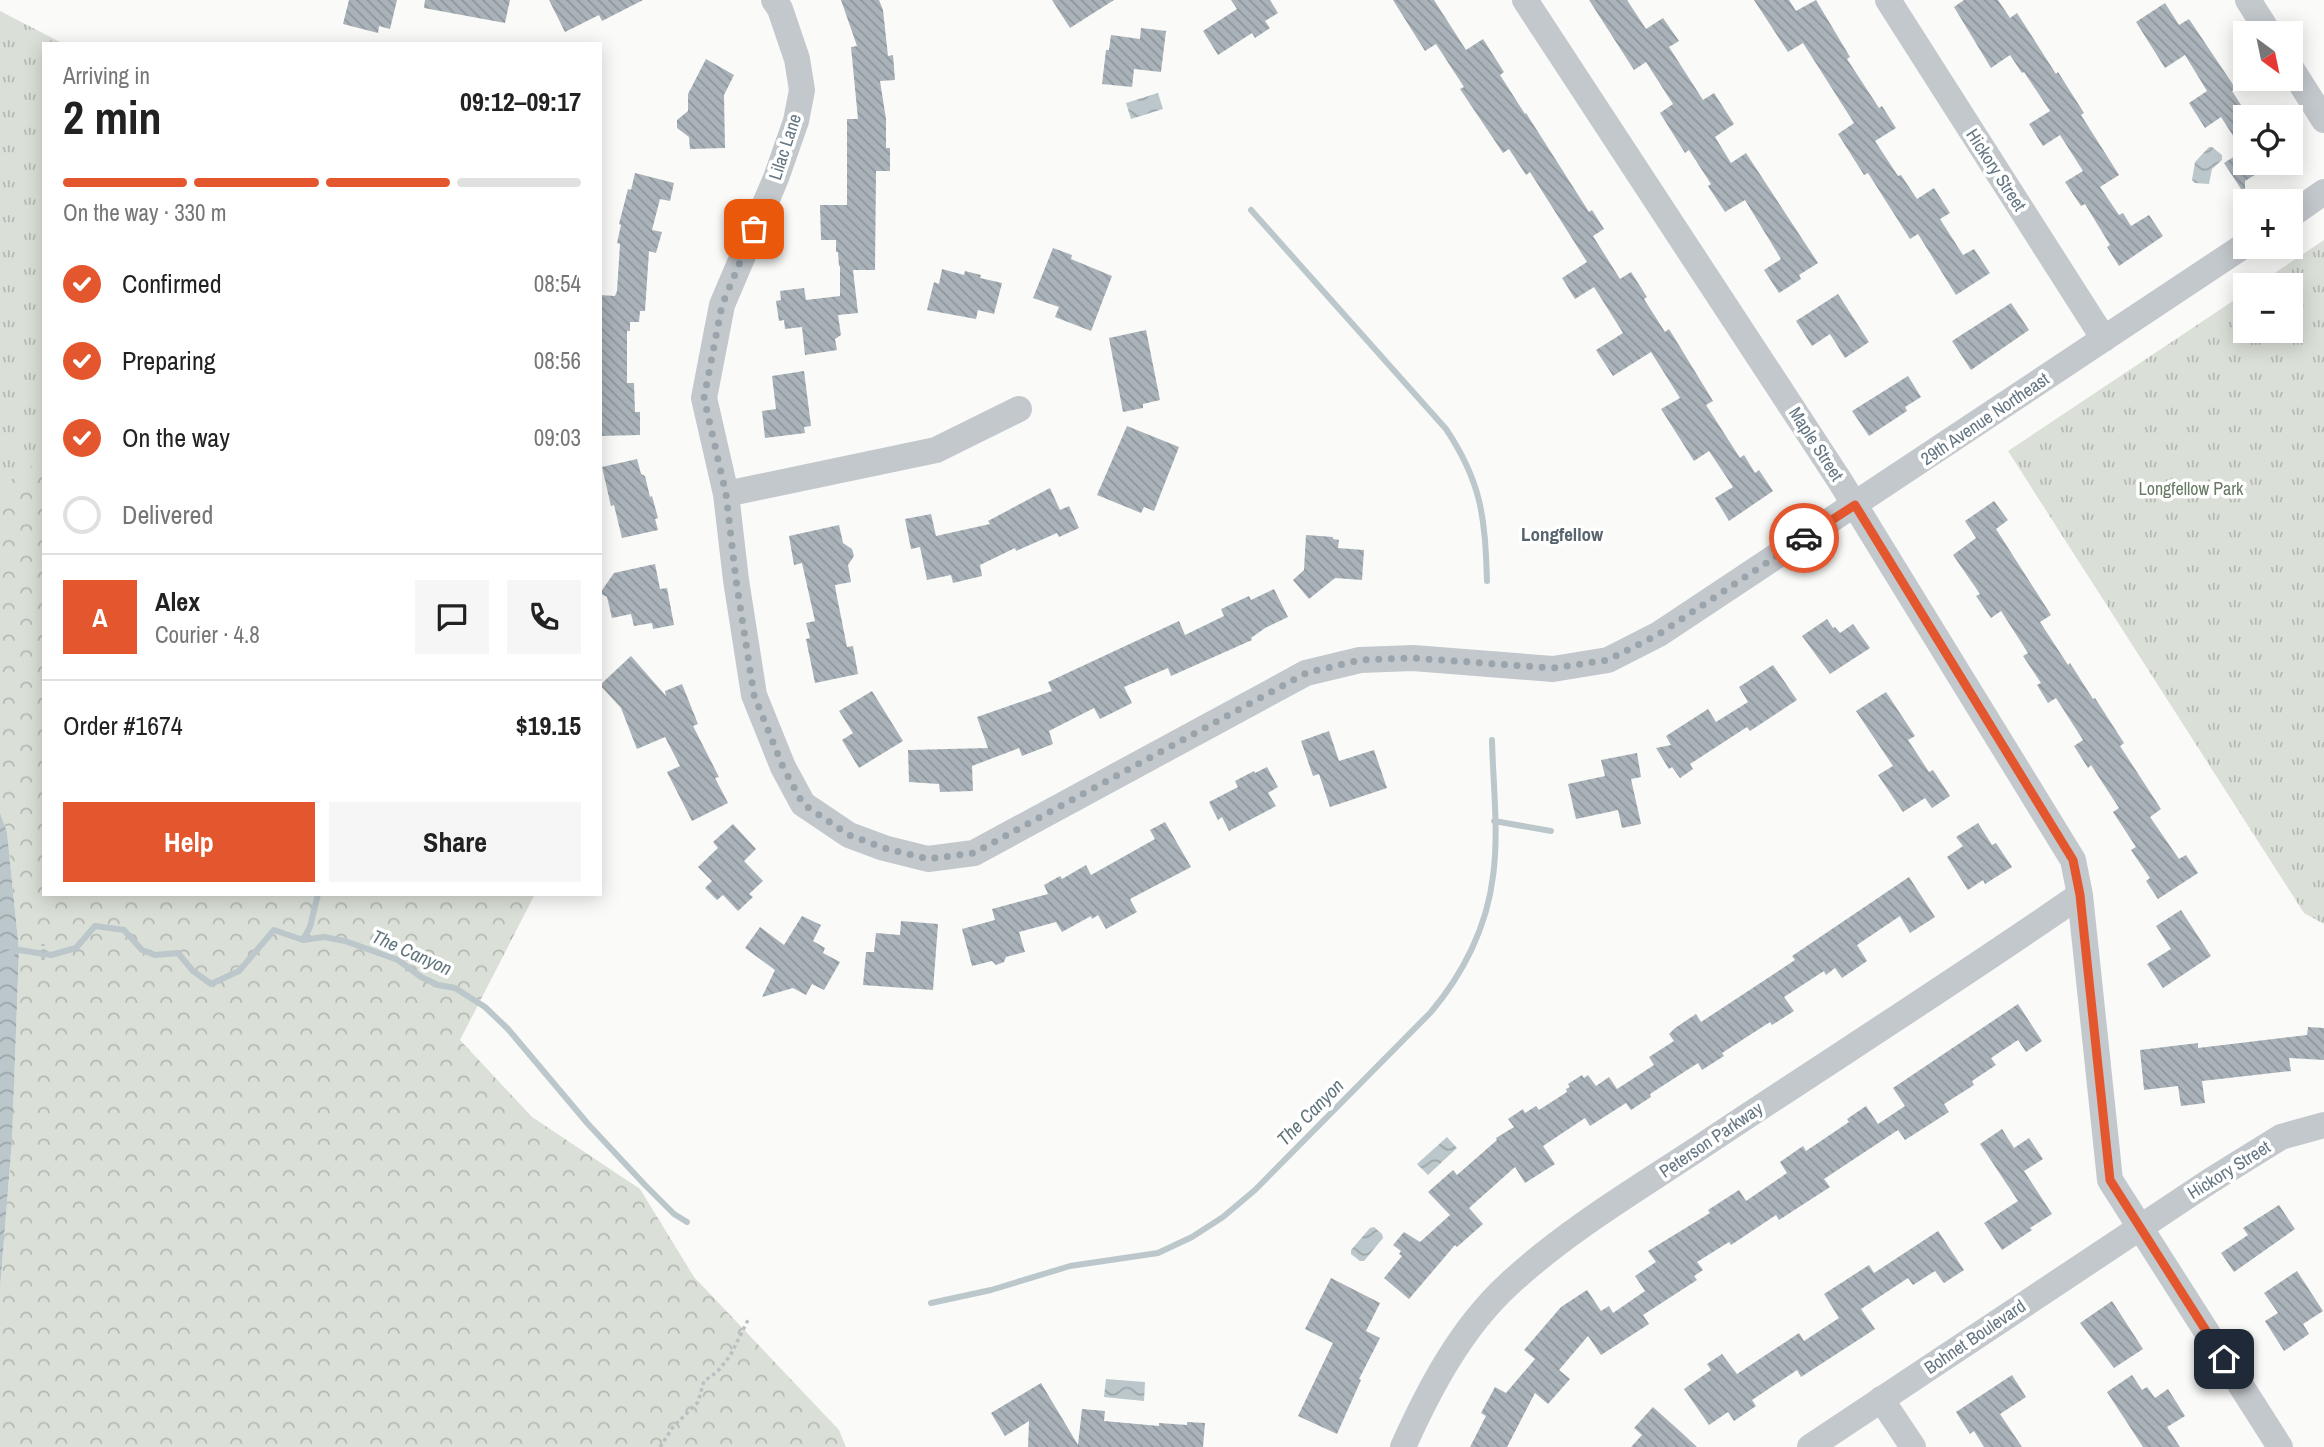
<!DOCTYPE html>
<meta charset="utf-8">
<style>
body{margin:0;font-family:"Archivo Narrow",sans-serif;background:#f6f6f6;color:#222;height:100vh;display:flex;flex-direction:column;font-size:26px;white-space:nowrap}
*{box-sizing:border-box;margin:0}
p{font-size:23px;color:#767676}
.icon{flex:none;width:38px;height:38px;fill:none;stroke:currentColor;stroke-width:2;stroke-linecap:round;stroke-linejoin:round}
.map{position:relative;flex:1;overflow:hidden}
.panel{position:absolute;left:42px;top:42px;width:560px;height:854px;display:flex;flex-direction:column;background:#fff;border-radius:0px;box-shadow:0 4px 18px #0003}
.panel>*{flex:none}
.needle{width:46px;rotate:147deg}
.controls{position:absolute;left:2233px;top:21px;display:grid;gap:14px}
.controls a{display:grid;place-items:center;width:70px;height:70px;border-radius:0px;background:#fff;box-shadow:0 4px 18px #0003;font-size:35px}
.pin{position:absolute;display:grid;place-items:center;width:60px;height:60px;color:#fff;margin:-30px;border-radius:14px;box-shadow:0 4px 10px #0006}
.courier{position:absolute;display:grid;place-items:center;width:70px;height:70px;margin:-35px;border:5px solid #e4572e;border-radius:50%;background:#fff;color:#222;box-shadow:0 2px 9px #0007}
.overview em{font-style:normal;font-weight:700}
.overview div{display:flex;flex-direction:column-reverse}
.overview{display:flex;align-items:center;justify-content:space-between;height:119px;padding:0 21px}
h1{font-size:46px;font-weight:700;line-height:52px}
.bar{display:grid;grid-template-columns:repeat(4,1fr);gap:10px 7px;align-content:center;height:84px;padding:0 21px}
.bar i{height:9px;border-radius:5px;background:#e0e0e0}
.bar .on{background:#e4572e}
.bar p{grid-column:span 4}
.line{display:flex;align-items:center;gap:18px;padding:0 21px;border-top:2px solid #e0e0e0}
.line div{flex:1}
.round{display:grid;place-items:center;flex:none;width:74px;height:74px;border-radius:0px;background:#f6f6f6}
ol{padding:0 21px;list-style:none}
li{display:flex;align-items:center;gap:21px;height:77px}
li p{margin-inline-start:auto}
li .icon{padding:7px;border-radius:50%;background:#e4572e;color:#fff;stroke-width:4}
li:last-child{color:#767676}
li i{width:38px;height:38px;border:4px solid #e0e0e0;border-radius:50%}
.cta{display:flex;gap:14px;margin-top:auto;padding:14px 21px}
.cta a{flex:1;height:80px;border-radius:0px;background:#e4572e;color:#fff;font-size:28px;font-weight:700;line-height:80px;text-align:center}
.cta a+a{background:#f6f6f6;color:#222}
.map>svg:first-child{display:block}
.forest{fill:url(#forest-crowns)}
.park{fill:url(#park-tufts)}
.water{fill:url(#water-waves)}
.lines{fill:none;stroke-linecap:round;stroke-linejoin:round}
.stream{stroke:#bbc7cb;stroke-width:6}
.building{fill:url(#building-back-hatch)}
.path{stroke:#bbbfc2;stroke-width:3.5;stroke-dasharray:3.5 3.5;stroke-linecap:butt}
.minor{stroke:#c3c8cc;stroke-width:26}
.done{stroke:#99a4ac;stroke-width:7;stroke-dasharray:0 12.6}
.route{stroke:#e4572e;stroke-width:9}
.labels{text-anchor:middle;stroke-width:7;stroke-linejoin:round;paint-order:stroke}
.street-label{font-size:18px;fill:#657683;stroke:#fff}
.park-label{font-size:18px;fill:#687a64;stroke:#fff}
.neighbourhood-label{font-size:19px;font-weight:bold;fill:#57646e;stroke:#fff}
.water-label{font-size:19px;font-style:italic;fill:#60757c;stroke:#fff}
</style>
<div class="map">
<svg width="2324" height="1447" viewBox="0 0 2324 1447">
<defs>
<pattern id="forest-crowns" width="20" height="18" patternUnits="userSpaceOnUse" patternTransform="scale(1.75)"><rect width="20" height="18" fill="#dadfd7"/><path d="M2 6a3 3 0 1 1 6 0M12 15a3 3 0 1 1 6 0" fill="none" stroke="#b4b9b4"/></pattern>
<pattern id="park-tufts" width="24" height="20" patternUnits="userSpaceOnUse" patternTransform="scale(1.75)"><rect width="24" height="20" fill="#dadfd7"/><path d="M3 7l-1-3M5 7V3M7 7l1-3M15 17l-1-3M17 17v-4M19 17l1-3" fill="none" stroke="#b4b9b4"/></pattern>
<pattern id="water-waves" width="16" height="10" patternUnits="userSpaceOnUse" patternTransform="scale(1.75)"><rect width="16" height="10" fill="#bbc7cb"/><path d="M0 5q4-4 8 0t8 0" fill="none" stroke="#9ca6aa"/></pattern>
<pattern id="building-back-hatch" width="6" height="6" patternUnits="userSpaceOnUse" patternTransform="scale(1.75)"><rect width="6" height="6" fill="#aab3b9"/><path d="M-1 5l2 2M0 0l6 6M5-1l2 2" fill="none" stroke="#8e969c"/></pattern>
</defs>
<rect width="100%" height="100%" fill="#fafaf8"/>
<path class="forest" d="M0 126 44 145V894H535L460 1040 532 1117 640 1189 694 1277 839 1430 846 1447H0V1290L12 1141 19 950 7 832 0 813Z"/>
<path class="park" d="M0 11 64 44H44V458L0 487Z
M2324 240V924L2304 913 2008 451 2245 293V331H2291V285H2257Z"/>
<path class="water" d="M1158 93 1163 109 1131 119 1126 103Z
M2209 147H2212L2222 155V160L2212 169 2209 184 2195 183 2192 180 2195 162Z
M0 813 7 832 19 950 12 1141 0 1289Z
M1447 1137 1457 1148 1428 1175 1417 1164Z
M1374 1227 1382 1234 1383 1238 1364 1261H1360L1351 1254V1250L1370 1228Z
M1106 1379 1145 1382 1144 1401 1104 1397Z"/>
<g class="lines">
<path class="stream" d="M1251 210 1446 429C1482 483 1485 518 1487 581
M1494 821 1551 831
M303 940 310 927 318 894
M0 957 19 950 51 955 76 948 95 926 124 930 142 950 155 955 178 953 193 971 211 984 239 971 274 930 303 940 324 937 345 941 398 960 421 977 438 985 455 988 485 1007 508 1029 588 1124 645 1185 674 1214 687 1222
M931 1303 991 1290 1070 1266 1158 1253 1192 1237 1223 1217 1255 1190 1431 1012C1463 974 1487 927 1493 876 1499 834 1493 783 1492 740"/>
</g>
<path class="building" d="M349 0H397L390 29 379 26 378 33 343 24Z
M425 0H510L505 23 424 8Z
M549 0H643L602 21 599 15 565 32Z
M841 0H879L883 10 888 56 893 55 895 80 880 81 886 119V148H890V171H876L875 270H853L858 313 838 315 841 335 835 339 837 350 805 355 802 327 785 329 784 320 779 321 776 301 781 300 780 291 804 288 806 300 840 296V266H839L838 252H836V240H821L820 205H847V119H858L851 47 857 46Z
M1052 0H1114L1070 28Z
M1231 0H1270L1278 13 1265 21 1270 28 1255 38 1252 33 1218 55 1203 31 1237 9Z
M1393 0H1434L1466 50 1483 39 1504 72 1500 75 1525 114 1526 113 1589 212 1592 210 1604 229 1593 236 1620 279 1631 272 1647 297 1644 299 1665 332 1669 329 1713 401 1706 405 1740 458 1744 455 1755 473 1759 470 1773 491 1729 521 1715 498 1733 487 1709 451 1694 461 1661 409 1680 398 1651 352 1613 376 1596 350 1623 333 1594 287 1575 299 1562 278 1587 262 1530 172 1526 175 1509 149 1503 153 1460 89 1464 87 1436 44 1425 51Z
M1589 0H1627L1646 29 1663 18 1679 41 1669 47 1703 100 1714 93 1734 124 1715 137 1731 163 1746 153 1818 263 1799 275 1801 279 1779 293 1764 270 1781 259 1745 200 1725 212 1708 186 1711 184 1689 150 1685 153 1660 113 1673 104 1646 62 1634 70Z
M1754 0H1789L1796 11 1816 0 1850 57 1847 59 1879 108 1882 106 1896 128 1875 141 1898 176 1901 175 1917 199 1934 188 1950 213 1940 219 1963 255 1974 249 1990 273 1956 295 1918 234 1910 239 1868 173 1864 175 1838 134 1854 123 1803 43 1788 52Z
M1964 0H1998L2010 18 2017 13 2056 74 2058 72 2084 113 2081 115 2119 175 2100 187 2119 215 2123 213 2131 226 2149 215 2163 236 2119 266 2107 247 2110 245 2085 204 2081 206 2065 182 2083 171 2060 135 2043 146 2029 124 2050 111 2024 72 2022 73 2010 55 1991 68 1954 7Z
M2165 3 2179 25 2189 19 2236 89 2232 91 2245 111V163H2274L2245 181V195L2224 163 2243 151 2221 117 2205 128 2189 103 2207 91 2185 55 2165 68 2136 22Z
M1141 28 1166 31 1161 72 1134 69 1132 87 1102 84 1106 50H1109L1111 35 1140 39Z
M706 59 734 75 724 95 725 148 690 149 689 137 677 128V120L688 111V94Z
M635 173 674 183 670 201 660 199 652 230 662 232 656 253 649 251 645 311H640L639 322H630V331H627V383H634L635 412H640V435L600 436V295L615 296 617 291 620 244 617 243 621 225 619 224 628 189 631 190Z
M1053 248 1072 255 1071 259 1112 276 1091 331 1055 317 1059 307 1033 298Z
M942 269 964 275 965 271 981 275 980 278 1002 283 994 314 978 310 976 319 927 310 934 282 939 284Z
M1838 294 1869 342 1845 358 1830 334 1812 346 1796 321Z
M2011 303 2029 330 1971 370 1952 341Z
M1146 330 1160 400 1143 404V408L1123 412 1109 338Z
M804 371 811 426 804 427 805 433 765 438 762 411 776 409 772 376Z
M1908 376 1921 397 1905 407 1907 411 1869 436 1852 411Z
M1127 426 1179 447 1154 511 1144 507 1141 513 1097 495Z
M637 459 641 474 645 476 650 497 652 496 658 518 655 519 658 530 622 538 614 505 611 506 602 467Z
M1050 488 1060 510 1069 506 1079 528 1059 537 1057 533 1016 551 1015 548 980 565 982 576 953 583 951 575 927 580 920 547 911 549 905 519 931 514 936 536 990 524 988 521Z
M1994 501 2008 520 1996 529 2051 615 2040 622 2068 665 2070 663 2093 699 2095 698 2124 743 2120 746 2161 809 2150 817 2179 859 2186 855 2198 873 2158 899 2146 881 2150 878 2131 850 2136 847 2113 812 2119 808 2091 765 2088 768 2074 746 2083 740 2056 698 2048 703 2037 685 2041 683 2023 656 2028 653 2001 611 1991 618 1976 596 1980 594 1953 555 1976 538 1965 521Z
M839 525 843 543 852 549 854 556 848 565 851 582 835 585 836 592 847 647 853 646 858 674 815 683 806 639 810 638 806 623 815 621 802 563 794 565 789 536Z
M1306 535 1333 537V539L1339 540 1338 548 1364 550 1362 580 1335 578 1309 599 1293 580 1304 570Z
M655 564 660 589 667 588 674 625 653 629 652 623 634 626 631 614 612 618 607 597 600 593 614 573Z
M1274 589 1288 617 1265 628 1251 638 1252 640 1171 676 1168 668 1124 687 1132 703 1100 719 1094 708 1049 731 1053 744 1022 756 1019 748 972 766 973 791 940 792 939 784 909 782 908 750 988 748 977 717 1052 691 1048 682 1179 621 1185 635 1224 616 1221 609 1249 596 1251 600Z
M1827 619 1833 628 1835 627 1840 633 1853 624 1870 648 1830 674 1802 636Z
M631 656 666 696 665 691 682 684 698 724 693 726 719 777 715 778 728 803 692 821 667 772 680 766 665 737 637 749 621 708 600 685Z
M1773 665 1797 700 1750 731 1747 727 1690 764 1693 769 1680 778 1672 767 1669 769 1656 748 1671 745 1666 736 1708 709 1716 722 1748 702 1739 687Z
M872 691 903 741 859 768 842 740 853 733 839 711Z
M1886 692 1915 736 1908 740 1929 772 1933 770 1950 796 1932 808 1925 798 1903 812 1878 775 1893 766 1856 711Z
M1329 731 1339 761 1374 750 1387 788 1330 807 1319 774 1313 776 1301 741Z
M1637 753 1641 777 1631 779 1641 824 1622 828 1618 810 1576 819 1568 784 1605 776 1601 760Z
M1267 767 1278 787 1268 793 1276 806 1229 831 1222 817 1218 820 1209 802 1238 787 1235 781 1254 771 1255 773Z
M1165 822 1191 867 1130 899 1137 912 1106 929 1098 915 1092 919 1091 916 1062 932 1056 922 1019 932 1025 952 1006 957 1004 962 996 965 992 961 972 966 962 929 995 920 992 909 1048 894 1044 885 1060 876 1062 879 1086 865 1091 875 1155 839 1150 830Z
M1978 823 1992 845 1996 843 2012 867 1985 884 1983 880 1968 890 1947 857 1963 846 1956 837Z
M733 824 756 849 744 861 763 881 749 894 753 897 738 911 723 895 717 900 705 888 712 881 698 867 718 848 713 842Z
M1909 877 1935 917 1910 933 1900 916 1857 945 1867 961 1842 978 1835 968 1826 975 1824 971 1784 997 1794 1011 1772 1025 1770 1022 1722 1053 1724 1056 1702 1070 1698 1063 1650 1094 1651 1097 1631 1110 1626 1103 1590 1126 1585 1118 1543 1146 1555 1164 1525 1183 1515 1167 1469 1208 1483 1224 1457 1247 1455 1245 1409 1299 1384 1278 1402 1256 1399 1254 1401 1251 1393 1245 1404 1232 1420 1242 1450 1215 1428 1192 1453 1170 1457 1175 1497 1140 1496 1138 1514 1127 1508 1119 1523 1109 1525 1113 1536 1106 1539 1110 1567 1092 1566 1089 1570 1087 1568 1084 1582 1075 1584 1078 1588 1075 1596 1086 1609 1077 1617 1089 1654 1065 1649 1057 1674 1041 1669 1034 1675 1028 1696 1014 1701 1022 1795 960 1792 956Z
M2181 910 2211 956 2163 988 2147 964 2171 949 2156 926Z
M802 916 821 925 813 941 825 948 823 953 840 962 824 990 812 984 806 995 793 988 762 997 775 970 745 948 760 927 784 945Z
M901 921 938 924 933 990 863 985 866 952H874L876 933 900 935Z
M2018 1004 2042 1041 2026 1052 2018 1040 1991 1058 1996 1065 1972 1081 1974 1085 1944 1104 1949 1112 1905 1140 1898 1130 1824 1179 1830 1187 1779 1220 1776 1215 1731 1245 1729 1242 1697 1262 1703 1270 1694 1276 1697 1280 1643 1315 1649 1324 1601 1355 1588 1336 1559 1370 1570 1379 1548 1404 1535 1393 1507 1447H1470L1486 1416 1481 1413 1495 1387 1506 1393 1535 1359 1524 1350 1561 1307 1587 1290 1601 1311 1609 1306 1613 1313 1645 1291 1635 1276 1656 1262 1648 1251 1710 1213 1708 1210 1739 1190 1746 1201 1787 1173 1780 1162 1803 1146 1806 1151 1849 1122 1847 1119 1866 1106 1878 1124 1905 1106 1893 1088Z
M2308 1027 2324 1028V1060L2289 1058 2291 1071 2202 1081 2205 1103 2181 1106 2178 1086 2144 1090 2140 1050 2198 1043V1048L2307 1035Z
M2002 1129 2014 1148 2029 1138 2043 1159 2024 1171 2052 1214 2030 1228 2032 1230 2002 1250 1984 1223 2018 1201 1980 1144Z
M2279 1205 2295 1229 2234 1272 2221 1253 2248 1235 2243 1228Z
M1938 1231 1964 1270 1944 1283 1935 1271 1913 1285 1908 1278 1861 1309 1875 1329 1801 1377 1797 1370 1752 1400 1756 1406 1734 1421 1728 1412 1709 1425 1684 1389 1711 1370 1707 1364 1722 1354 1737 1374 1799 1333 1804 1341 1839 1318 1824 1294 1869 1265 1874 1273Z
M2297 1271 2323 1311 2303 1324 2309 1334 2284 1351 2265 1321 2278 1313 2264 1293Z
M1331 1278 1380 1303 1366 1331 1380 1338 1359 1379 1361 1380 1337 1434 1298 1416 1333 1343 1305 1329Z
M2112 1301 2143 1349 2114 1368 2080 1323Z
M2012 1375 2026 1397 2000 1414 2022 1447H1984L1974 1431 1970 1434 1956 1412Z
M2132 1375 2142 1390 2147 1387 2155 1398 2168 1389 2185 1416 2167 1427 2180 1447H2143L2107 1392Z
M1041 1383 1078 1445 1082 1409 1105 1411 1104 1421 1159 1426V1423L1187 1425V1422L1205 1423 1203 1447H1028L1029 1421 1005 1436 991 1413Z
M1653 1407 1682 1433 1697 1447H1631L1642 1435 1634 1428Z"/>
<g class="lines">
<path class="path" d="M43 960V944
M660 1447 673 1427 698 1402 704 1381 717 1372 730 1356 748 1320"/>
<path class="minor" d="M774 0 780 9 797 59 802 90 796 121 776 178 722 305 704 398 726 494 736 580 754 695 783 767 803 804 849 835 884 848 928 859 974 853 1306 673 1360 660 1413 658 1553 669 1608 660 1659 634 2245 245
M1525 0 1840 481 2073 860 2080 895 2110 1180 2280 1447
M1888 0 2104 339
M2248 0 2269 33
M2291 68 2324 120
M2291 215 2324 192
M726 494 936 450 1019 409
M1881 1399 1913 1447
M1403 1447C1429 1389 1461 1328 1509 1284 1566 1231 1637 1189 1702 1146 1828 1062 1956 981 2080 895
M1810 1447 2210 1181 2281 1137 2324 1125"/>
</g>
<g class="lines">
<path class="done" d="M754 229 722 305 704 398 726 494 736 580 754 695 783 767 803 804 849 835 884 848 928 859 974 853 1306 673 1360 660 1413 658 1553 668 1608 660 1659 634 1804 538"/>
<path class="route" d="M1804 538 1855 505 2073 860 2080 895 2110 1180 2224 1359"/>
</g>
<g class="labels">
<g class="street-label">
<text transform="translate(785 147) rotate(-72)" y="6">Lilac Lane</text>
<text transform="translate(1996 170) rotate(57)" y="6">Hickory Street</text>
<text transform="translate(1985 419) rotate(-34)" y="6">29th Avenue Northeast</text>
<text transform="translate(1816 444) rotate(57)" y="6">Maple Street</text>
<text transform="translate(1711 1140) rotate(-34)" y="6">Peterson Parkway</text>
<text transform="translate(2229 1170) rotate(-32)" y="6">Hickory Street</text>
<text transform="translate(1975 1337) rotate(-34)" y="6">Bohnet Boulevard</text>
</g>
<g class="park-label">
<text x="2191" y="495">Longfellow Park</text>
</g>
<g class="neighbourhood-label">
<text x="1562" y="541">Longfellow</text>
</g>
<g class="water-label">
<text transform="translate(412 952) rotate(24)" y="7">The Canyon</text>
<text transform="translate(1310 1112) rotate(-45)" y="7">The Canyon</text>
</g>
</g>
</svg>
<div class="controls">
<a><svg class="needle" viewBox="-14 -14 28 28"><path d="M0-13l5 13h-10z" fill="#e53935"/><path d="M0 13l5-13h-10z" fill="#767676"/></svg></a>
<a><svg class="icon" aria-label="locate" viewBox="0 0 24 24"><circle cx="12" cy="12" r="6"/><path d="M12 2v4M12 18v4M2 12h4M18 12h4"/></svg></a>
<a>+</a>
<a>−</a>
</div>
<div class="pin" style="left:754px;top:229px;background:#ea580c"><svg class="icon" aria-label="bag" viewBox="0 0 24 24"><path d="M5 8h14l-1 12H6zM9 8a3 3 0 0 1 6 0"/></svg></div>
<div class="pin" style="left:2224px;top:1359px;background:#1f2937"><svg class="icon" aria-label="home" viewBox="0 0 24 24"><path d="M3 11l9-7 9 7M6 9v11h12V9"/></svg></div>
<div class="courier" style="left:1804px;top:538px"><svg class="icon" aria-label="car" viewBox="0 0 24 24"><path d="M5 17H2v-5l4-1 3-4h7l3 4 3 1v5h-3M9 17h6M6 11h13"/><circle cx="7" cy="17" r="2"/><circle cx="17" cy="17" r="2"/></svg></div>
<section class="panel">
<div class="overview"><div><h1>2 min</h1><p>Arriving in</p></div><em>09:12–09:17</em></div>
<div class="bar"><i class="on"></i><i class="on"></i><i class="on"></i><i></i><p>On the way · 330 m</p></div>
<ol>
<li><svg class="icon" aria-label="check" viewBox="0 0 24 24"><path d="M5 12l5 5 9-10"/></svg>Confirmed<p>08:54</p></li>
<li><svg class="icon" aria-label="check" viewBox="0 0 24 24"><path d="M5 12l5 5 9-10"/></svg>Preparing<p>08:56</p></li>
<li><svg class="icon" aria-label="check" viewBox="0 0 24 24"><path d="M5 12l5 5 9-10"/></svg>On the way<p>09:03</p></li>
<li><i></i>Delivered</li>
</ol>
<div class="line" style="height:126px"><b class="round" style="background:#e4572e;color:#fff">A</b><div><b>Alex</b><p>Courier · 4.8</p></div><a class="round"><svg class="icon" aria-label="chat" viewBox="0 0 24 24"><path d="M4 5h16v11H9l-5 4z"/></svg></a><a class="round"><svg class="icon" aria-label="phone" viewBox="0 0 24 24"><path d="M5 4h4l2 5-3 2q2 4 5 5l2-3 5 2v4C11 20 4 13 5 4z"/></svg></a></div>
<div class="line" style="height:91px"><div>Order #1674</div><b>$19.15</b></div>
<div class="cta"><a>Help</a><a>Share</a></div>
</section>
</div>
